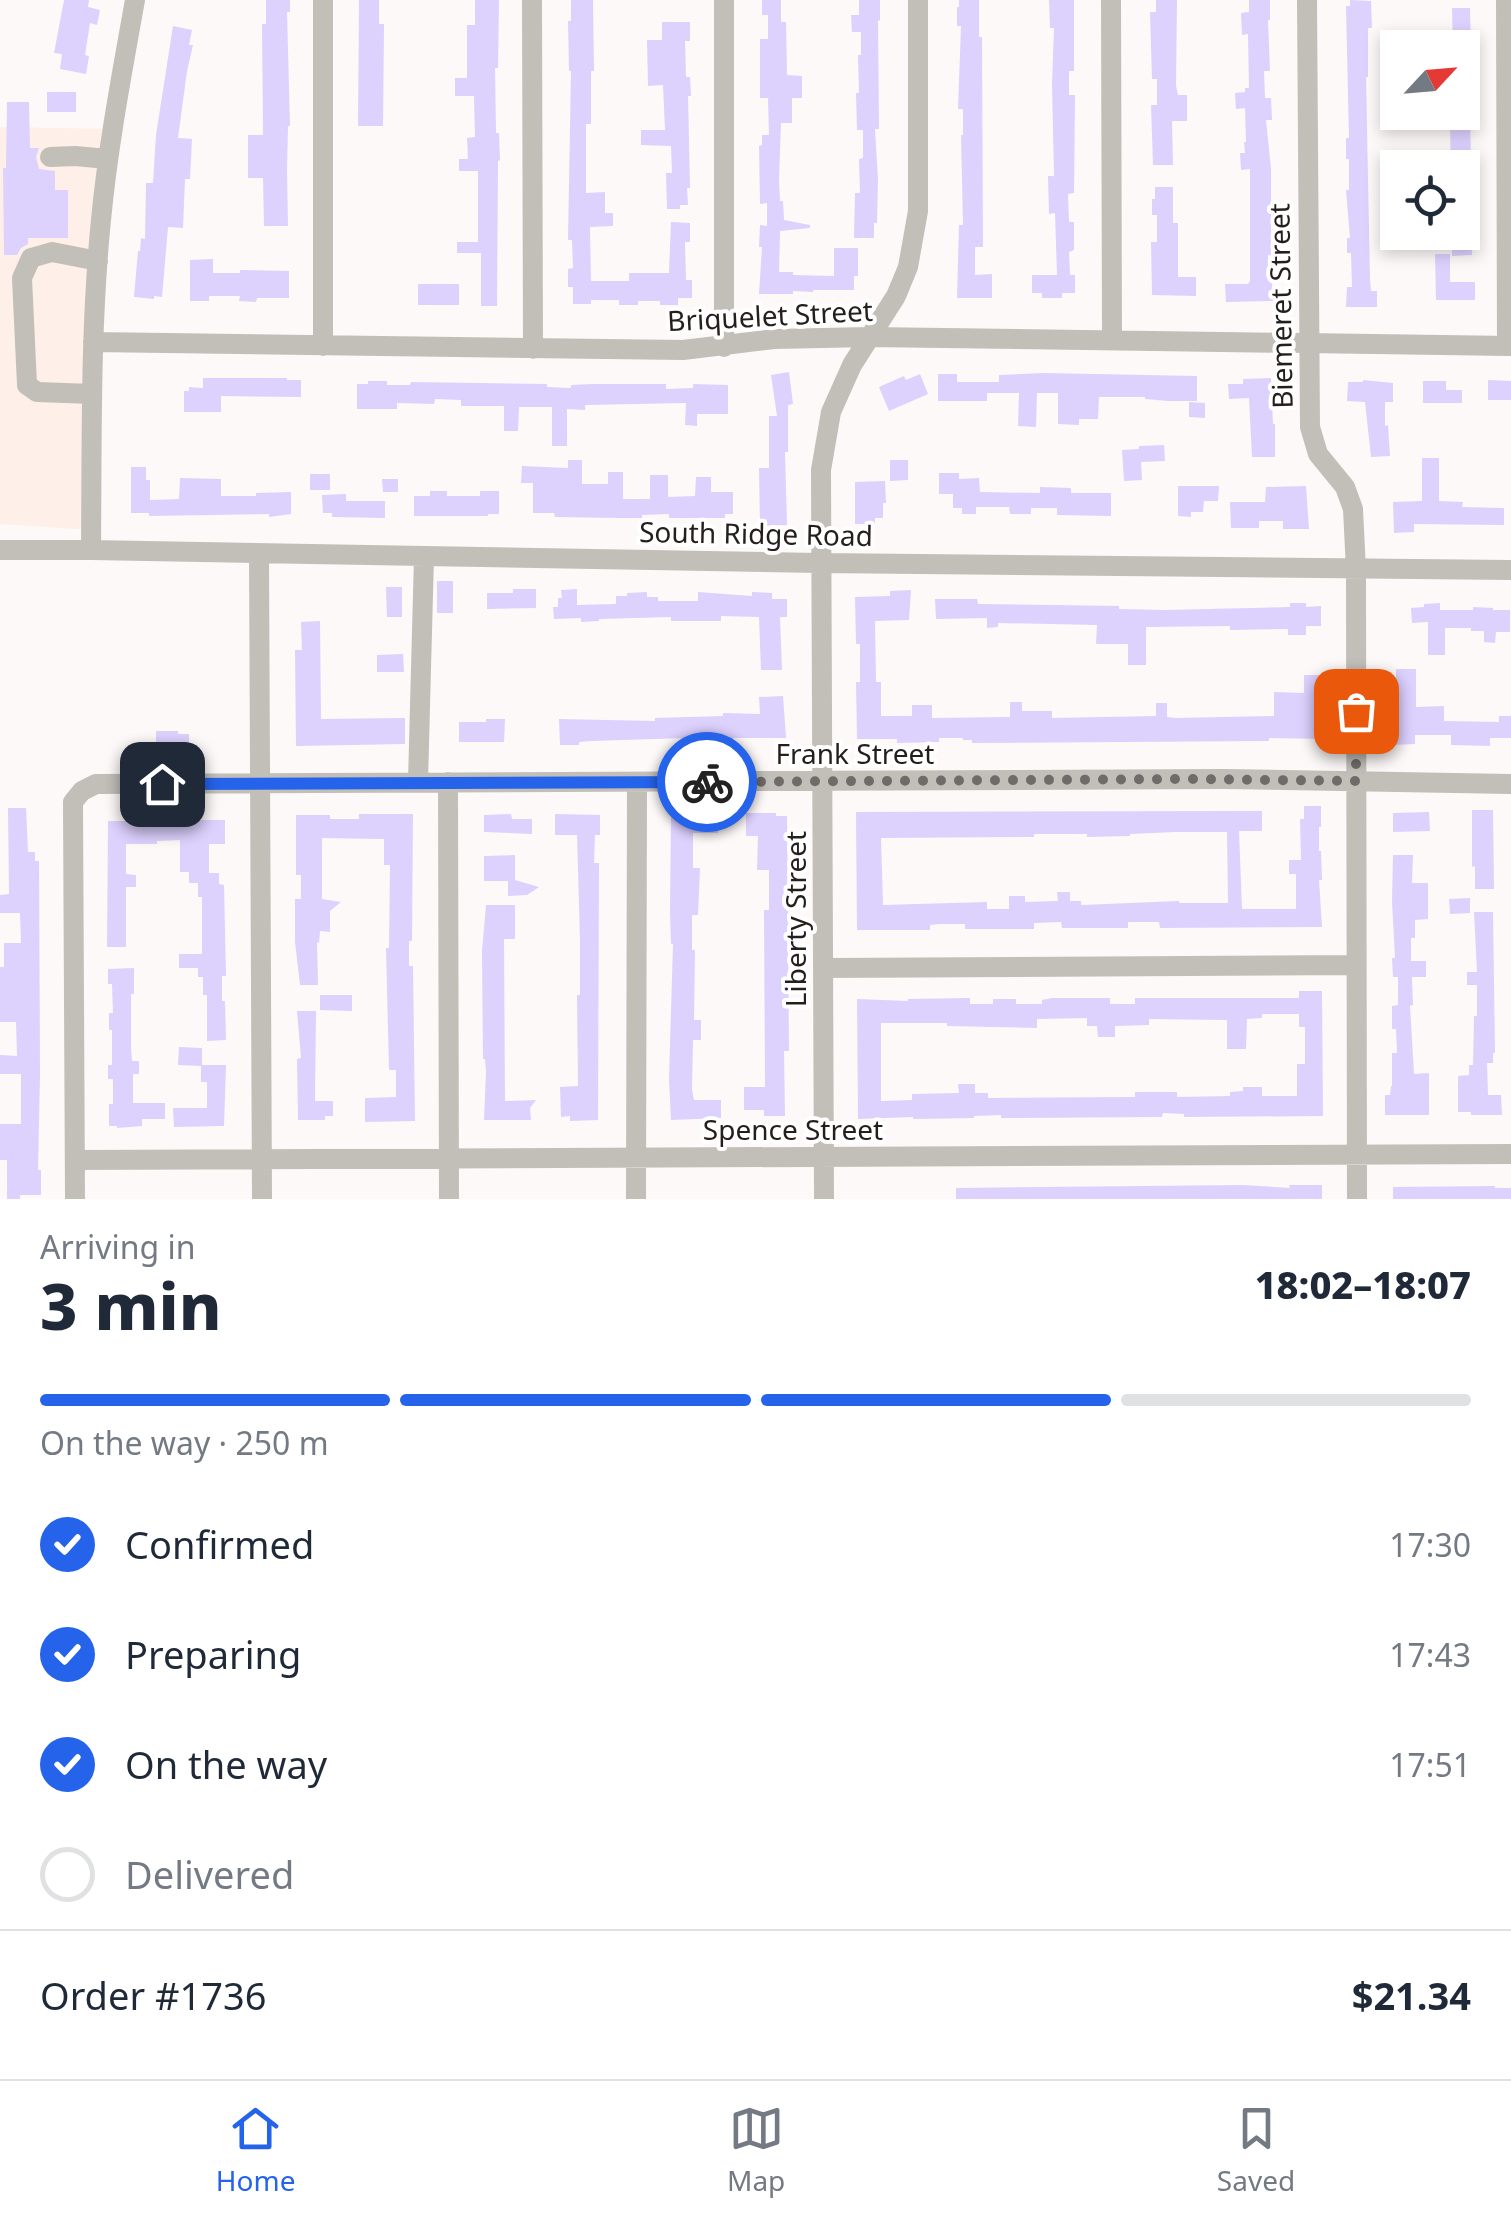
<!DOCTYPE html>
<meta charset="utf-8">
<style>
body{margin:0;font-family:"Noto Sans",sans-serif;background:#f6f6f7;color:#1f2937;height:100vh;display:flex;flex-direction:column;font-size:38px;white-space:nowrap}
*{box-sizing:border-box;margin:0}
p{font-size:32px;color:#747a83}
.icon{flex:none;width:55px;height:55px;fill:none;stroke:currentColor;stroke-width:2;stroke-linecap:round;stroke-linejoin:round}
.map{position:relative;height:1199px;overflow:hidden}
.sheet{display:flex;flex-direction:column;background:#fff;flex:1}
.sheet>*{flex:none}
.needle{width:65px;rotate:64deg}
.buttons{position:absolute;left:1380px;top:30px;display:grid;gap:20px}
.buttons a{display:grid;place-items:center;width:100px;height:100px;border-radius:0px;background:#fff;box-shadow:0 5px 15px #0003;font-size:50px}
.pin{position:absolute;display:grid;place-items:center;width:85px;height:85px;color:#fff;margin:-42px;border-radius:20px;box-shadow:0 5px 15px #0006}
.courier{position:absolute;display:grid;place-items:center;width:100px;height:100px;margin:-50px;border:8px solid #2563eb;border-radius:50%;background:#fff;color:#222;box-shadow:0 2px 12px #0007}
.head em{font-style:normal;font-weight:800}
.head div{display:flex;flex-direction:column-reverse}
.head{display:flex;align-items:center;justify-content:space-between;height:170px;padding:0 40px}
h1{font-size:65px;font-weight:800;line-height:75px}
.bar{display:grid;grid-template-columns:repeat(4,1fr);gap:15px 10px;align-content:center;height:120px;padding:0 40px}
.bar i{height:12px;border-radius:8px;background:#e0e1e3}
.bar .on{background:#2563eb}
.bar p{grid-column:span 4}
.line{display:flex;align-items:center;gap:25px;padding:0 40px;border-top:2px solid #e0e1e3}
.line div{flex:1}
ol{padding:0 40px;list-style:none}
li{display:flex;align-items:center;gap:30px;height:110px}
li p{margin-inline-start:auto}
li .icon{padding:10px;border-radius:50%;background:#2563eb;color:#fff;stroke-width:4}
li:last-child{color:#747a83}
li i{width:55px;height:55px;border:5px solid #e0e1e3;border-radius:50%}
.tab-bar{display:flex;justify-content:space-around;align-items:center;height:140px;border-top:2px solid #e0e1e3;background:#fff;font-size:28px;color:#747a83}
.tab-bar a{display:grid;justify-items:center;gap:5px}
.tab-bar .on{color:#2563eb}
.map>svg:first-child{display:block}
.built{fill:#feefe8}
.building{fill:#ddd1fe;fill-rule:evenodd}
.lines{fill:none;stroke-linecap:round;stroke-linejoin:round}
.minor{stroke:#c1bfb8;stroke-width:20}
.done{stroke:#706b69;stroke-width:10;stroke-dasharray:0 18}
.route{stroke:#2563eb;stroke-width:12}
.labels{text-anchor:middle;stroke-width:8;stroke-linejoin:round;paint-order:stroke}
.street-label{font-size:28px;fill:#241e1c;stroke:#fff}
</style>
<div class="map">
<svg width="1511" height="1199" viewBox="0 0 1511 1199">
<rect width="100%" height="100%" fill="#fdf9f8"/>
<path class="built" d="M0 127 112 129 91 530 0 524Z"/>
<path class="building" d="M64 0H89L88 7 100 10 97 25 90 23 85 55 89 56 86 74 60 69 62 54 54 53Z
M266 0H290V12H287L290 126H288L287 170 288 226H264L263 178H248V135H263L262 24H266Z
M359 0H379V24H384L383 126H358Z
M475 0H499L498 68H495L496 133H499L500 160 498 161 497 306H481V253H457V242H478V171H459V159H468L467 138 475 137 474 96H455V78H467V25H475Z
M571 0H593L594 71H591V124H586V193L605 192V213H613V226L590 227 591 281H629V273H669L671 222 690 223V242H685L686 280H692V298H678V305H660V301H638V305H619V300H591V304H573V287H568V269L573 268 572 240H568L571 71H569L568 21H571Z
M762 0H781V22H786L787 75 802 76V98H792V123H781L779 179 780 201H783L784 220 810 225V228L780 231 779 272H793V275L834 276V248H858V276H854V290H813V292L793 291V294H759L762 247H759L760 225 767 226V203L760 204 759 146 762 145V135H769L768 98H760V39H768V15H762Z
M859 0H880V21L878 20 879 129H875L878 180 877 223H874V238H854L855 193H860L859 159 863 158V130H857L856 93H859L858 55H861V32H852L851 15H859Z
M959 0H979V37H982L983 247H975V275L992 274V298H957L959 225H963L961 135H963V109H958L961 26H957V7H959Z
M1049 0H1074V71H1069V95H1075L1074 193 1068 194 1069 222H1074V250L1069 252 1070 275H1075V293H1062V298H1042V293H1032V275H1057L1055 213 1049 214 1048 176H1054L1052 84 1054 28H1050Z
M1156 0H1177L1176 86 1178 95H1187V121H1172L1173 165H1153L1151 105H1157V79H1152L1150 12H1156Z
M1249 0H1270V20H1268L1270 71H1264L1265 98H1271L1272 120H1266L1271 169V255H1268V281H1272L1273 301 1226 302 1225 284H1248L1250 281V169L1241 170 1240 153H1245L1244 142H1246L1245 108 1236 109 1235 93 1245 92V88H1249L1248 34 1242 35 1241 13 1249 12Z
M1350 0 1371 1 1372 28H1368V77H1366L1370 279 1371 291H1377V307H1346L1347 287H1352L1351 253H1347V238H1350L1346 190H1349V159H1346V138H1349L1346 6H1350Z
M1452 8H1470L1471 48H1453Z
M662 22H690V41H685L686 77H690L691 96H688L690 188H687L688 205H680V209H667L666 173H672L671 146 641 145V130H665L663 85 648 86 647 40H662Z
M173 26 192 30 189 45H193L187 71 178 138 192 139 190 179H185L183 228 168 227 162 297 154 296V299L134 297 138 251H140L141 238 145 239 146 183H153L156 135Z
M47 92H76V112H47Z
M7 102H29L30 148H39L36 157 39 169 55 171V190H68V238H28V244L21 248 17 255H4L3 168H6Z
M1418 112H1470L1471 163H1468V168H1451L1450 126H1418Z
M1155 187H1173V223H1178V277H1196V296L1152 295 1151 242H1157V215H1152V199H1155Z
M1452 232H1472V255L1452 256Z
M1435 254H1450V282H1475V300H1436Z
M213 259V273H240V270L289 271V298H257L256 302 239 301 240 296H209V301H190V260Z
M418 284H459V305H418Z
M789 372 793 404 788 405V452H785L787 525 760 526 759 468H769V416H777L771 375Z
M1043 373 1197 376V401H1168L1145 399V397H1099L1098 419H1079V425L1058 424V393H1037L1036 427 1018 426 1019 393H987V401H938V374H957V382H999V375Z
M920 374 928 394 889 411 879 387 904 376 906 380Z
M203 378H287V380H301V397L221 396V412H184V391H189V387L203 388Z
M1271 378 1273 424H1275V457H1252L1249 398 1229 399 1228 384H1243V379Z
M1363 380 1393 383V402H1385V426L1388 425 1390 456 1371 457 1365 402 1347 401 1348 382H1363Z
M1488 380 1511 381V400H1488Z
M368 381H387V385H410L411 382 547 384V387L571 388V385L592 384H666V389L693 388V384L728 385V414H697V426L685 425 686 403 585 405V410L567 409V446H552V407H519L518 431H504V406H461V400L435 399 434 404 397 403V409H357V384H368Z
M1423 381H1446V390H1462V403H1423Z
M1189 402 1205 403V418L1189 417Z
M1164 445 1165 461 1141 462 1142 480 1124 481 1122 450 1139 449V446Z
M1422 458H1439V501L1463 502 1462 507 1504 508V525L1414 524V532L1394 533 1393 502 1422 501Z
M568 460H582V484H608V472H623V499H650V475H668V497L695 496 696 477H711V492H733V514H725V518H669V514L642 515V518H620L555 517 554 513H533V483H521L522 466 568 468Z
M890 460H908V480L890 481Z
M131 467H146V480H150V500L179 499 180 478 221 479V496H256V493L291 492V514L269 517V514L149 516V513H131Z
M939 473H959V479L979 478 980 492 1040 493V487L1071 488V493H1111V516L1057 515V508H1031V514H1010L1009 507H976V514H962V508H953V494H939Z
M310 474H330V490H310Z
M382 479H398V492H383Z
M885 481 886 503H883V518H875V524H855V482Z
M1178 486H1219L1218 501H1204L1203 512H1191V517L1178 516Z
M1306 486 1309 529H1283V521H1259V528H1231L1230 502H1265L1266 487Z
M430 491H447V496H480V491H499V514H488V516H414V496H430Z
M346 494V501H385V518L332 517V513H323L322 495Z
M437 581H453V613H437Z
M386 587H402V617H387Z
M513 589H536V608L487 609V593H513Z
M577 589V605L616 604V596H627V593L647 592V597H658V601H698V592L752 596V592L772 593V599H787V617H780L782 670H761L759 617 721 616V621H671V617L599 619V621L581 622V618L554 619 553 607H558V598H562L561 590Z
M911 590 909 620 875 621 876 682H881V716H912V705H932V718L1010 717V702H1022V711H1052V718L1156 716V703H1167V717L1176 718 1274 716V692L1304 693V675H1322V739L1269 738V741L972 743V740H963V738H939V742L897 743V739H857L856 682H860V644H856L855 597 890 596V591Z
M935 599H977L978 604 1119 606V609L1165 610 1290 607V603H1306V607L1321 606V626H1306V635H1288V629L1230 630V626L1146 627V665H1128V644H1096L1097 625 998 623V627L987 628V618L936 619Z
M1440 603V610H1473V607L1493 608V610H1510V632H1496L1495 643 1484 642V631H1471V628H1445V655H1428V622L1412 623 1411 608 1424 607V604Z
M320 621 321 719 405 718V744L296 746 295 650H302L301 622Z
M403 654 404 672H377V655Z
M1396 669H1416V707L1444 706V721L1499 722V716H1511V738H1490V746L1451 745V735H1415V744L1391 745V729H1396V699H1392V680H1396Z
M783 696 786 738H733V741L686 738 591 741 579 742V745H560L559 719 655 721V718L723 716V713L760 714 759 697Z
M486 719H505L504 742H459V722H486Z
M156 731H178V734H189V751L156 749Z
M1304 806H1321V827H1319V851H1321L1322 880H1319L1322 927 1160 928 1159 922H1128V928H1062L1061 922 1034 923V929H965V924H940L930 925V930H857L856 812 1262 811V831H1239L1242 909H1296V874H1289V860H1301L1300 819H1304ZM1175 832H1227L1228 903H1179V901L1081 905V901H1070V892H1057L1058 901 1025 902V896H1009V909H987V902L883 905 881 838 1034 837V834H1087V837L1130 836V834Z
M8 808H26L28 852H35V861H39L40 1074 38 1170H41V1195H20V1199H7V1160H0V1124H21V1074H0V1055L17 1056 16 1022H0V967H4V943H21L20 913H0V895L9 894Z
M1472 810H1493L1494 889H1475V866L1472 867Z
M1429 812 1430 831 1393 832V813Z
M746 813H776V816H787L789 1051H784L785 1116H764V1110H744V1087H765L764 910H769V870H757L758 836H746Z
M359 814H413L412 941H409V966H413L415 1121 365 1122V1098L396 1097V1070H389L386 948H389L390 865H384V839L322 838V899L341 902 330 911V932L320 931 319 943 317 942 318 985H300L295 942V899H301V875H296V815H330V819H359Z
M511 814 512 819H532V834L484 832V815Z
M555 814 600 815V835H595L594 863H599L598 1120 570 1121V1116L561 1117 560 1087 578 1086 577 995H580V940L577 835H555Z
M671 814H718V833H693V868H700L698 915H692V950H695L694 1020H701V1040H693L692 1090 694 1100H721V1118L671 1120 669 1079 673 944H671L670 912Z
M191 820H225V844H209V873H219V884L224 885 226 976H222V1001H225L226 1040 207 1041V995H203V977H198V968H179V954H202V897H198V883H189V872H180V840L157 841V844H126V874L136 875V887H126V947H107L108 821H156V825H191Z
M515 855V880L539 887 527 895 508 896V881H484V856Z
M1393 855H1413L1412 883H1428V919L1415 920V938H1411V961H1426V977H1412L1413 1005 1410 1006 1414 1074 1429 1073V1115H1385V1095H1390L1391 1086H1392V1053H1397L1396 1029H1392V1006L1398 1005V977H1393L1392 958H1395L1392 902Z
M1470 898V913L1450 914 1449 899Z
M486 905H515V939H504L505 1101 536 1100 530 1108 531 1120H484L486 1072 485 1059H483L482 951Z
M1474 912H1493L1495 1053H1493V1063H1487L1488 1095H1501L1502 1115H1471V1112H1458V1076L1469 1075V1065H1473L1474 1016H1477V985H1467V972H1477Z
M134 968V994H131V1048L132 1061H139V1074H133V1103H165V1119H142V1126L117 1128V1126H109V1104H113V1079H108V1065H112V1030H109V1013H113L112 984H108V969Z
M1299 991H1322L1323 1116 1184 1117V1114L1163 1113 1162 1117 1001 1118V1115L974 1116V1118L913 1119V1117L858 1119 857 999 908 1001V999L970 998V1004H993V999H1016V1004H1042V1000L1052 998H1110V1004H1135V998H1299ZM1262 1014H1299V1027H1305V1064H1297V1096H1262V1087H1243V1091L1230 1092V1096L1177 1097V1092H1135V1097L988 1098V1093H975V1084H958L959 1093 912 1094V1100L881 1101V1023H947V1026L1037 1028V1019L1087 1018V1026H1097L1098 1037H1115V1026L1149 1025V1019L1227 1020V1049H1246L1247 1019 1262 1018Z
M320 995H352V1011L320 1010Z
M297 1011H316L315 1101H333V1116H325V1120H298L297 1059 301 1058Z
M179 1047 202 1048V1065H226L224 1126 174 1127 173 1108H207V1082H201V1066L178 1065Z
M1243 1185 1290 1188 1289 1185H1322V1199H956V1188Z
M1495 1186V1188H1511V1199H1393V1187Z"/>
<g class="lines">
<path class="minor" d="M323 0V346
M532 0 533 349
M1111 0 1112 340
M1307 0 1310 427 1318 454 1345 487 1353 509 1356 570 1357 1199
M1506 0 1507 346
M50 157 75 156 108 159
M93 342 683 350 774 339 870 337 1511 346
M724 347V0
M92 394 37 392 27 385 22 278 31 258 52 252 98 261
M0 550H91L820 563 1511 570
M91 550C92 439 90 330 101 220 108 146 122 73 135 0
M259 554 262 1199
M418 782 424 556
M448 782 449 1199
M823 968 1356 965
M75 1160 1511 1154
M75 1199 73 802 82 791 96 784 1224 779 1511 784
M636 1199 637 782
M824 1199 821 470 831 412 852 365 896 296 908 267 918 211V0"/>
</g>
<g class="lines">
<path class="done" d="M707 782 1188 779 1356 781V711"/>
<path class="route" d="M162 784 707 782"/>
</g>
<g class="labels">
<g class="street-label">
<text transform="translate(1281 306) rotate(-91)" y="10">Biemeret Street</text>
<text transform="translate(770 316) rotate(-3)" y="10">Briquelet Street</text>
<text transform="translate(756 534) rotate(1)" y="10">South Ridge Road</text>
<text x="855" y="764">Frank Street</text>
<text transform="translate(796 919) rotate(-90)" y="10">Liberty Street</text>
<text x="793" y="1140">Spence Street</text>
</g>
</g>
</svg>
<div class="buttons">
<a><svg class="needle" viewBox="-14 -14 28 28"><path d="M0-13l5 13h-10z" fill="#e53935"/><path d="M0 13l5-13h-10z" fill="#747a83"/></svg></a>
<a><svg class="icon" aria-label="locate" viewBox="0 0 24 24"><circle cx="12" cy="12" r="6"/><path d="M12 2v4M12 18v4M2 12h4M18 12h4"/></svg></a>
</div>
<div class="pin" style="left:1356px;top:711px;background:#ea580c"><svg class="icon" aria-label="bag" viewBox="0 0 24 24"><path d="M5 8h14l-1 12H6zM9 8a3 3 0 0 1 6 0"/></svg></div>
<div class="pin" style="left:162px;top:784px;background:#1f2937"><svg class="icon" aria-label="home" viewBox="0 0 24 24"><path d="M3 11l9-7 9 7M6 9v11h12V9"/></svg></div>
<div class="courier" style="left:707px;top:782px"><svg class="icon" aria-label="bike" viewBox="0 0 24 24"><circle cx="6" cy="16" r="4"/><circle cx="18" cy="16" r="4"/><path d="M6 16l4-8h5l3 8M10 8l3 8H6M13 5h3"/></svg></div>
</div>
<section class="sheet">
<div class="head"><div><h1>3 min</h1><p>Arriving in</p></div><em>18:02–18:07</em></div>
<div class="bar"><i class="on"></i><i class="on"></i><i class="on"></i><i></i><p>On the way · 250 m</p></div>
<ol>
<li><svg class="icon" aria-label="check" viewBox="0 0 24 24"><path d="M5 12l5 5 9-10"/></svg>Confirmed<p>17:30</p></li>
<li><svg class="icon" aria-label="check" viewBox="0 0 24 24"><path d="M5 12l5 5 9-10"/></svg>Preparing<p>17:43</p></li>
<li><svg class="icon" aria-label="check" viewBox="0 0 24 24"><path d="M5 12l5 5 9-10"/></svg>On the way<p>17:51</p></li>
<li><i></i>Delivered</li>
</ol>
<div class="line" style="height:130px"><div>Order #1736</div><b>$21.34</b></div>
</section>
<nav class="tab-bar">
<a class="on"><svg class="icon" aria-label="home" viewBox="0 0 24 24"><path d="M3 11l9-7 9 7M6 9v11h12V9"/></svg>Home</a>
<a><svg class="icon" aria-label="map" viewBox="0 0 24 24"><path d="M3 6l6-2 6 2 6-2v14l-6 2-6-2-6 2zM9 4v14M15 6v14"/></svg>Map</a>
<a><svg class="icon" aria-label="saved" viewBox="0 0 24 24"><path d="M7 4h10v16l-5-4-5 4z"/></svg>Saved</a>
</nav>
